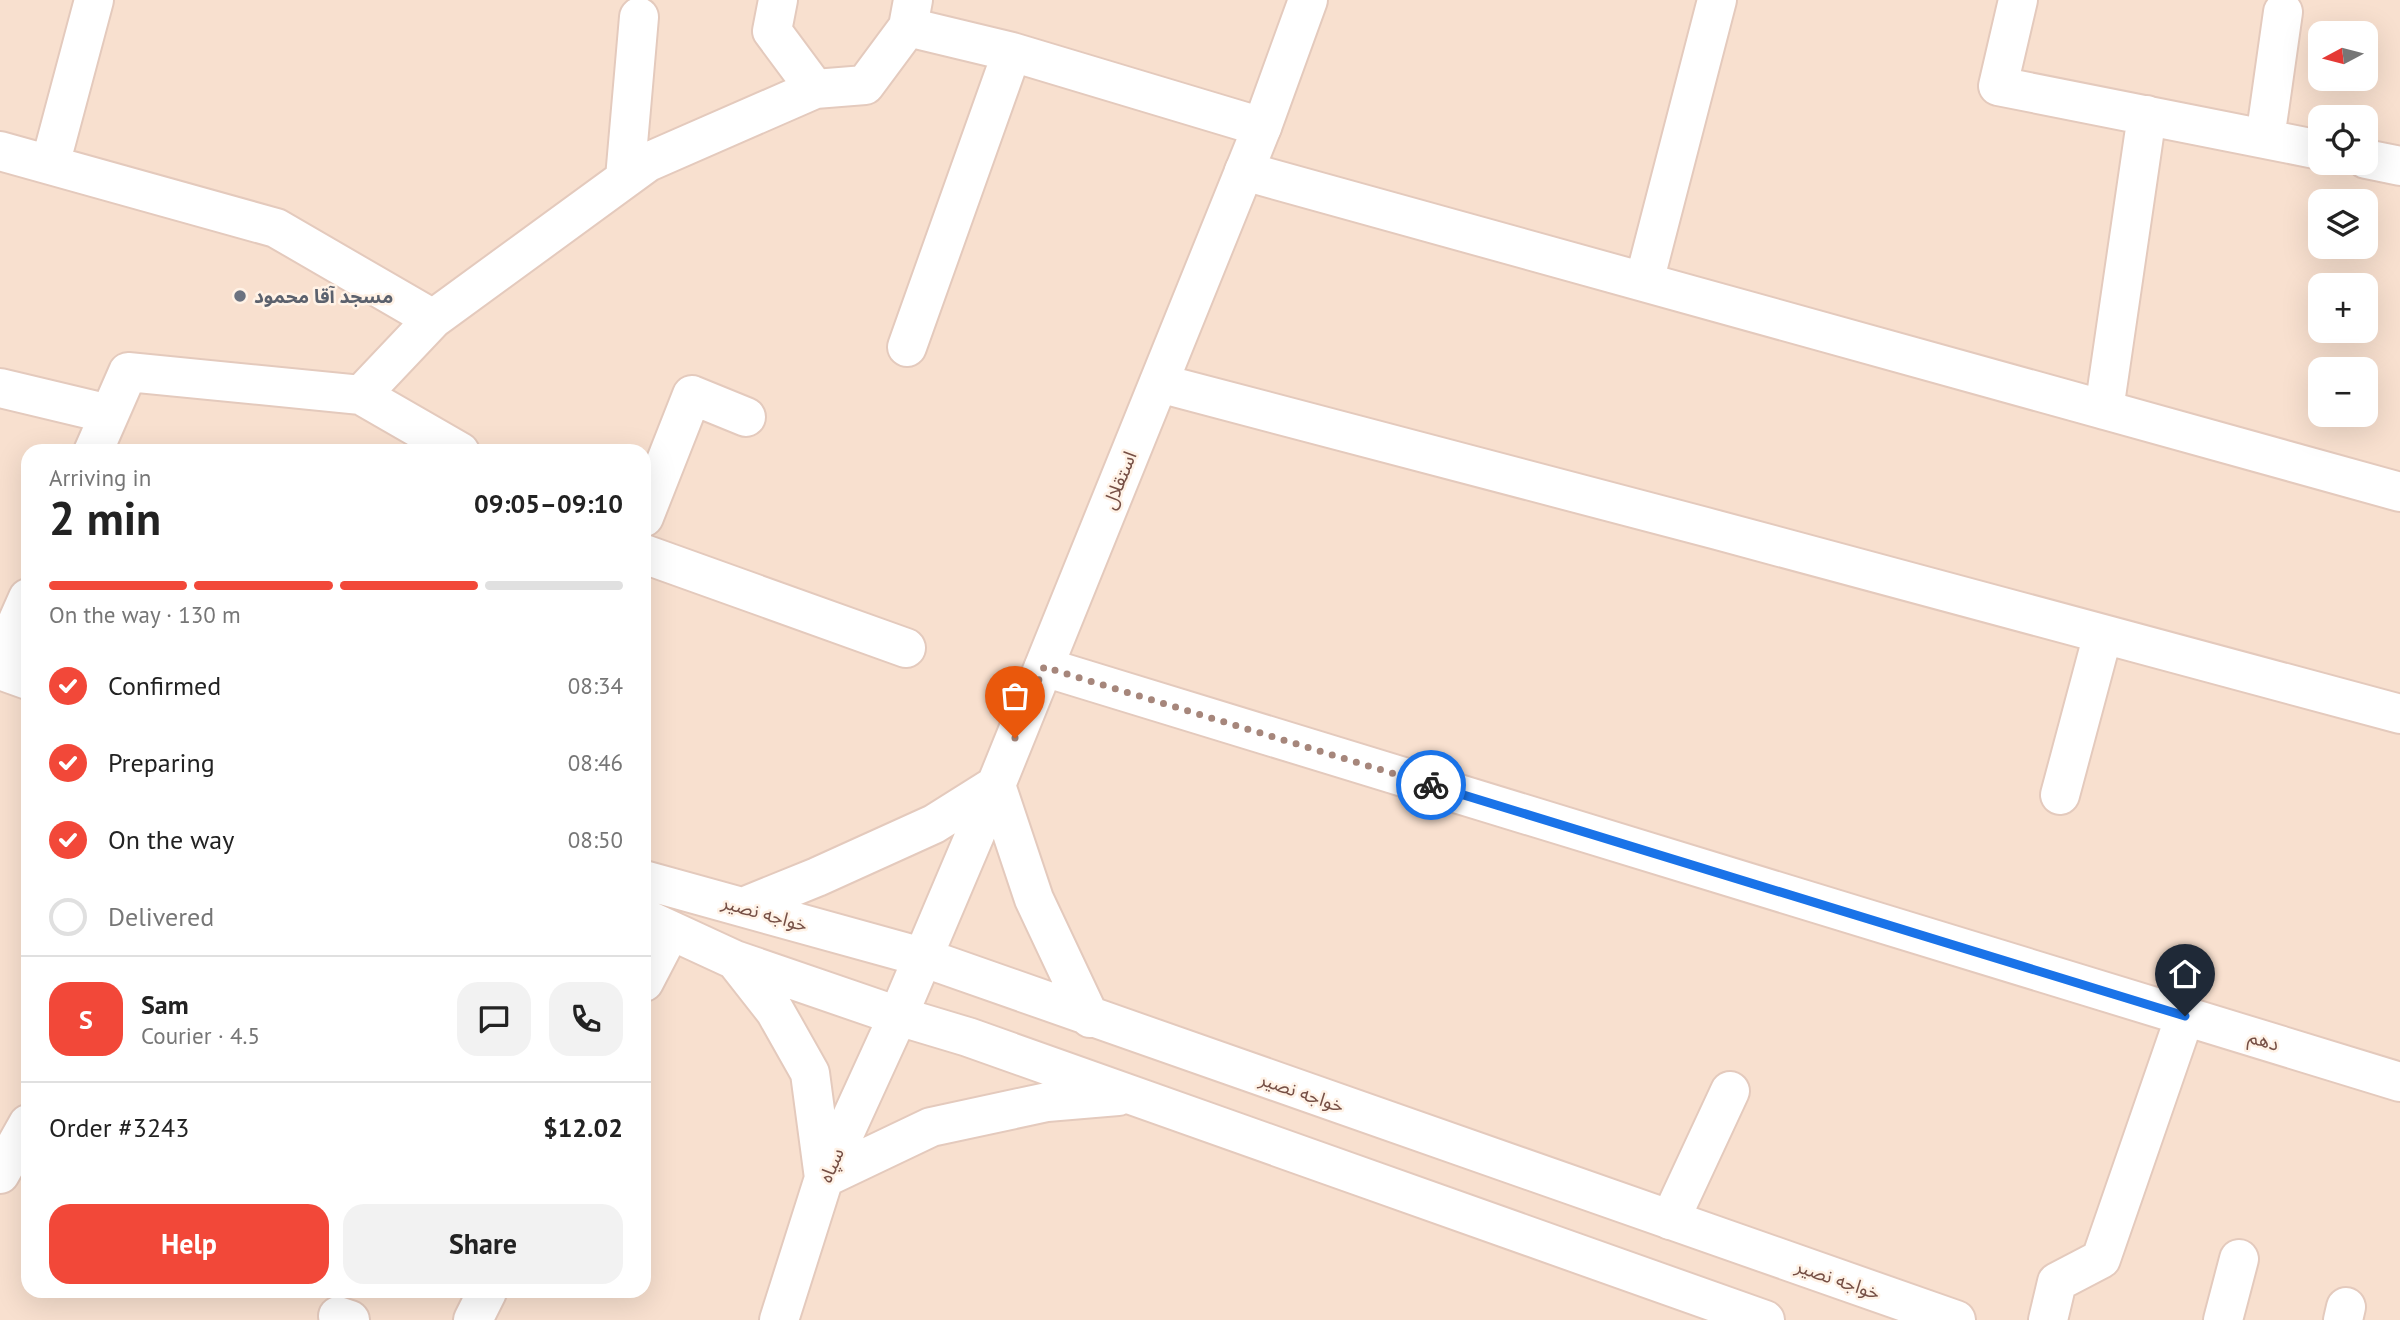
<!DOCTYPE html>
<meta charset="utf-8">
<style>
body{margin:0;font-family:"PT Sans","Noto Sans Arabic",sans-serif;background:#f2f2f2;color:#222;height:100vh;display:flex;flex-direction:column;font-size:26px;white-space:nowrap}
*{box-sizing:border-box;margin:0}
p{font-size:23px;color:#767676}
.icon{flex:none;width:38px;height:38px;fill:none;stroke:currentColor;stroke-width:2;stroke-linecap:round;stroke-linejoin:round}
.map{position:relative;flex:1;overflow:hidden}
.details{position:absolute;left:21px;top:444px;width:630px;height:854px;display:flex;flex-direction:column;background:#fff;border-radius:21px;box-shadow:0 7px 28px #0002}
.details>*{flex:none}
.needle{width:46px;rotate:263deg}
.buttons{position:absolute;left:2308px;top:21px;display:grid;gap:14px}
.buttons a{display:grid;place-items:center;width:70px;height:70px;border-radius:14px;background:#fff;box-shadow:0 7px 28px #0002;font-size:35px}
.pin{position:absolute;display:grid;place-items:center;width:60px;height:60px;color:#fff;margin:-72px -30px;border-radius:50% 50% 50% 0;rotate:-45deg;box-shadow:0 0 7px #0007}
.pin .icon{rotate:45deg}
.courier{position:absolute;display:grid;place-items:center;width:70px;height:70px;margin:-35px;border:5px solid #1a73e8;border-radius:50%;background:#fff;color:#222;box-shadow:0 2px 9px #0007}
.head em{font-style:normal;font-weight:600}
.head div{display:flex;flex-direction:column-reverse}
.head{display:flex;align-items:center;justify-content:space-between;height:119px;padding:0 28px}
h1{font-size:46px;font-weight:600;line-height:52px}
.bar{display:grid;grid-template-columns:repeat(4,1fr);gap:10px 7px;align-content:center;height:84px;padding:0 28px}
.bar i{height:9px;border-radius:5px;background:#e0e0e0}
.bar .current{background:#f24839}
.bar p{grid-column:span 4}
.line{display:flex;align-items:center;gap:18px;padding:0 28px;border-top:2px solid #e0e0e0}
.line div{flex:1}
.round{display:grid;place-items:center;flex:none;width:74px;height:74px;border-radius:21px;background:#f2f2f2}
ol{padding:0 28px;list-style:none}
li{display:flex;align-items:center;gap:21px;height:77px}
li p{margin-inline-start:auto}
li .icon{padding:7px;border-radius:50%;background:#f24839;color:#fff;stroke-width:4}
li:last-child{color:#767676}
li i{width:38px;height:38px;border:4px solid #e0e0e0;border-radius:50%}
.cta{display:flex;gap:14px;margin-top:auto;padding:14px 28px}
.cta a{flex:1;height:80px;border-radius:21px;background:#f24839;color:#fff;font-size:28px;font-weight:600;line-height:80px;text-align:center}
.cta a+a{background:#f2f2f2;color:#222}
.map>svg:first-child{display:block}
.residential{fill:#f8e0cf;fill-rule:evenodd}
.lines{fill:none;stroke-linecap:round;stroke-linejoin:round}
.minor-casing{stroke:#e4cabd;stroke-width:42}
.tertiary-casing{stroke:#e4cabd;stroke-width:42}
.minor{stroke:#fff;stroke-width:38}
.tertiary{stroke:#fff;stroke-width:38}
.done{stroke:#a6867b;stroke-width:7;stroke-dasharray:0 12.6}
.route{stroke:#1a73e8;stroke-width:9}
.worship-dot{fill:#6b7280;stroke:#fff2e6;stroke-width:2.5}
.labels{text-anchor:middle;stroke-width:5;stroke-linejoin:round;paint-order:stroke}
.worship-label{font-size:19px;font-weight:bold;fill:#5b616d;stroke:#fff2e6;text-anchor:start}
.street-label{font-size:19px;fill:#764f45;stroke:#fff2e6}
</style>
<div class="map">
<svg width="2400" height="1320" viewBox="0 0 2400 1320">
<rect width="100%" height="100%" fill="#feedde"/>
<path class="residential" d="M0 0H2400V1320H0ZM2320 33H2366V79H2320ZM2320 117H2366V163H2320ZM2320 201H2366V247H2320ZM2320 285H2366V331H2320ZM2320 369H2366V415H2320ZM28 452H644V1292H28Z"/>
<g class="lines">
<defs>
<path id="minor" d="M778 0 772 31 815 89
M913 0 908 27 1012 52 1262 127
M2018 0 1998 86 2320 150
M2265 139 2283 12
M0 151 276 228 433 319
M2366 159 2400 166
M50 165 94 0
M1244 171 2400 492
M625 178 639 17
M1644 282 1717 0
M907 347 1012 52
M1159 383 1717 530 2400 714
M0 388 109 414
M361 395 433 319 648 162 815 89 865 85 908 27
M2104 410 2147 115
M93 452 128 372 361 395 460 452
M644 517 692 395 746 417
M644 554 906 648
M0 661 28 598
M1044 667 2400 1082
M2060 795 2103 634
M644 982 670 932
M0 1174 28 1124
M1670 1220 1730 1091
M338 1316 350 1320
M473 1320 487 1292
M2048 1320 2057 1282 2101 1259 2185 1016
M2223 1320 2239 1259
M2343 1320 2346 1307"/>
<path id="tertiary" d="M0 670 28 680
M644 880 922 957 1956 1320
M743 907 817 877 934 824 996 785 1034 899 1090 1018
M644 918 735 960 898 1016 968 1037 1765 1320
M735 960 775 1011 810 1073 824 1178 931 1127 1047 1102 1118 1096
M779 1320 824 1178 898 1016 996 785 1262 127 1308 0"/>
</defs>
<use href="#minor" class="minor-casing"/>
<use href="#tertiary" class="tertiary-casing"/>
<use href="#minor" class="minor"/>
<use href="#tertiary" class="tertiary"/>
</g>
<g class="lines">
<path class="done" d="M1015 738 1044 667 1431 785"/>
<path class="route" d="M1431 785 2185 1016"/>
</g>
<circle class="worship-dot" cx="240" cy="296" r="7"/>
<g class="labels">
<g class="worship-label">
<text x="254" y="303">مسجد آقا محمود</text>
</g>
<g class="street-label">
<text transform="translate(1119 480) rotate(-68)" y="7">استقلال</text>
<text transform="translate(765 913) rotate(16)" y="7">خواجه نصیر</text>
<text transform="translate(2264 1040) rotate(17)" y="7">دهم</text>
<text transform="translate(1302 1092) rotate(19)" y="7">خواجه نصیر</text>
<text transform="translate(831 1165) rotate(-67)" y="7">سپاه</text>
<text transform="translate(1838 1279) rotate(19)" y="7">خواجه نصیر</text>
</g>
</g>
</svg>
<div class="buttons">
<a><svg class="needle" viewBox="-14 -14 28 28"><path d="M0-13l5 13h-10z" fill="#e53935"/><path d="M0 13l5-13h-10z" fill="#767676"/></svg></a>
<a><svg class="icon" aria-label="locate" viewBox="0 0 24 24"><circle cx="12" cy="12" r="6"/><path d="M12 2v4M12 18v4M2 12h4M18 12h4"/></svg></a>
<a><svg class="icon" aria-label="layers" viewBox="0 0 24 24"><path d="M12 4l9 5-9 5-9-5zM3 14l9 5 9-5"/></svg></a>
<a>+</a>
<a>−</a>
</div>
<div class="pin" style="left:1015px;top:738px;background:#ea580c"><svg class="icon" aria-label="bag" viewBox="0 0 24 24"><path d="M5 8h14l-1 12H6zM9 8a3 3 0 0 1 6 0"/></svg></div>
<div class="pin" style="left:2185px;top:1016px;background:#1f2937"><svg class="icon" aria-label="home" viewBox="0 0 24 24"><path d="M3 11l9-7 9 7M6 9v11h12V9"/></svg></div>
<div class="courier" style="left:1431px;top:785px"><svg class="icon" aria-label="bike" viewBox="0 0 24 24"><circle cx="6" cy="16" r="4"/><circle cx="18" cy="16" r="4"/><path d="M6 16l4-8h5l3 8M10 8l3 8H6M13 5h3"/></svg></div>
<section class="details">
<div class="head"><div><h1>2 min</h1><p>Arriving in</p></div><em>09:05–09:10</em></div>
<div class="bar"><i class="current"></i><i class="current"></i><i class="current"></i><i></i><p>On the way · 130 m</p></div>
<ol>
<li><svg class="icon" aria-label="check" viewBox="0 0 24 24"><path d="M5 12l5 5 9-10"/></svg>Confirmed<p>08:34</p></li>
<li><svg class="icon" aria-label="check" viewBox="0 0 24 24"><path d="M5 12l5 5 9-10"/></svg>Preparing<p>08:46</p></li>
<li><svg class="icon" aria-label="check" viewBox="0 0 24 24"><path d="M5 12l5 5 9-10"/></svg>On the way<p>08:50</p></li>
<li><i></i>Delivered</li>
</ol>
<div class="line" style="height:126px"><b class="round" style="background:#f24839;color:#fff">S</b><div><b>Sam</b><p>Courier · 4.5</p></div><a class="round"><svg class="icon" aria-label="chat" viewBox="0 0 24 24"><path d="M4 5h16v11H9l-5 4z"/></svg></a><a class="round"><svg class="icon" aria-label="phone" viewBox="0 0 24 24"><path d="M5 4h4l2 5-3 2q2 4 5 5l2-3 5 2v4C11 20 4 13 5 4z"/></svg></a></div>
<div class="line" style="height:91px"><div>Order #3243</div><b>$12.02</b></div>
<div class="cta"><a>Help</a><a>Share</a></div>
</section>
</div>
